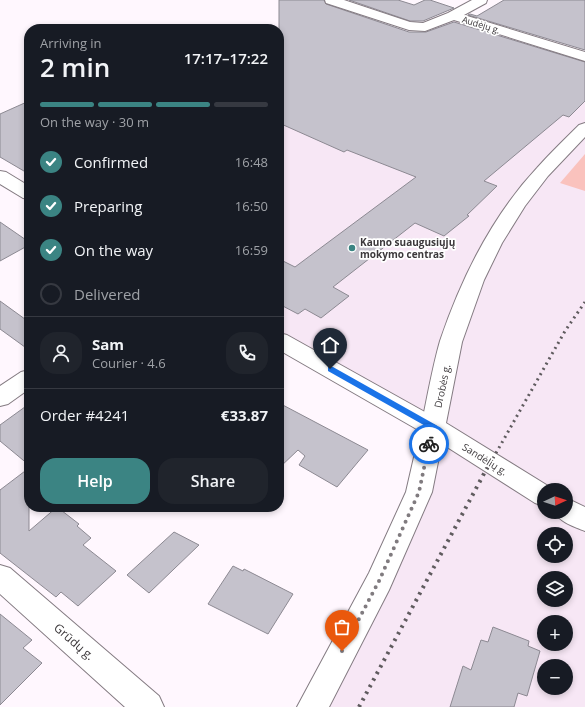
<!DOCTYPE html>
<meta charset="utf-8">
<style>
body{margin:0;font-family:"Open Sans",sans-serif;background:#20242c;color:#f1f3f6;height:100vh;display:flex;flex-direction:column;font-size:15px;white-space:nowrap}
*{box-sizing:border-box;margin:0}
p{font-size:13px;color:#9ea1a6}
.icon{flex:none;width:22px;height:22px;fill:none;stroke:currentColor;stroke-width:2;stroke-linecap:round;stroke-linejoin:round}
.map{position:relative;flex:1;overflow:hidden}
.side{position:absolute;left:24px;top:24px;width:260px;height:488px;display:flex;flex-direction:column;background:#171b24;border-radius:16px;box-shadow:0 2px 6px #0003}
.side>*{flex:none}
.needle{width:26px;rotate:87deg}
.tools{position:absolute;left:537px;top:483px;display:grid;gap:8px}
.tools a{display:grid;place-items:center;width:36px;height:36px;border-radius:50%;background:#171b24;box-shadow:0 2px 6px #0003;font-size:20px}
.pin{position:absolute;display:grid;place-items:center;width:34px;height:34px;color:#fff;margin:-41px -17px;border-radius:50% 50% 50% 0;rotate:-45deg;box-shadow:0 0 4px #0007}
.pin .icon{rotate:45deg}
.courier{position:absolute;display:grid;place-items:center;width:40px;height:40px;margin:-20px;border:3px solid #1a73e8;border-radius:50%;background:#fff;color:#222;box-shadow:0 1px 5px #0007}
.summary em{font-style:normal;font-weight:600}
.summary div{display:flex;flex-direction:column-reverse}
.summary{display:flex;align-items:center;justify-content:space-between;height:68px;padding:0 16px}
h1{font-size:26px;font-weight:600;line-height:30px}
.bar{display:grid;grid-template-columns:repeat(4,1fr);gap:6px 4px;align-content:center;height:48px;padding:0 16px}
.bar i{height:5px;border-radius:3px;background:#363941}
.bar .on{background:#3b8483}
.bar p{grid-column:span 4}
.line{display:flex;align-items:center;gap:10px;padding:0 16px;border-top:1px solid #363941}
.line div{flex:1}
.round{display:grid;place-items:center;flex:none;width:42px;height:42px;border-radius:16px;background:#20242c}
ol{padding:0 16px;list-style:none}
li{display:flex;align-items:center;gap:12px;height:44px}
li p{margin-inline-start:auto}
li .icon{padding:4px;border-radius:50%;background:#3b8483;color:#fff;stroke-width:4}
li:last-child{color:#9ea1a6}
li i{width:22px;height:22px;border:2px solid #363941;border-radius:50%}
.cta{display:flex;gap:8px;margin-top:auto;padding:8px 16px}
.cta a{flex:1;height:46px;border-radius:16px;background:#3b8483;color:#fff;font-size:16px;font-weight:600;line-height:46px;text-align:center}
.cta a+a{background:#20242c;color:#f1f3f6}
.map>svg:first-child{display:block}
.built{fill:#f7e7f5;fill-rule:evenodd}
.green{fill:#fac2bd}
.building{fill:#c5c2cc;stroke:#8c8992}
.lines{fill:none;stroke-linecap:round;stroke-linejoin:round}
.minor-casing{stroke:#847b82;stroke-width:2}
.tertiary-casing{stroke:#847b82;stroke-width:2}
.minor{fill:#fff;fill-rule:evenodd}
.tertiary{fill:#fff;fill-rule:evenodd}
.rail-far1{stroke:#5f5b5e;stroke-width:3;stroke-dasharray:2 4;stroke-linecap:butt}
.rail{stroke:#5f5b5e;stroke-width:4;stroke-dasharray:2.5 5;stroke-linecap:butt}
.route{fill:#1a73e8}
.done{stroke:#807b7f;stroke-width:4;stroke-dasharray:0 7.2}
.poi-dot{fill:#3b8483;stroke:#fff;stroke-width:1.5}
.labels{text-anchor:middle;stroke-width:3.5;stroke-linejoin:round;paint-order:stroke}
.far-street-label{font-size:9px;fill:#3c383b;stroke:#fff}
.poi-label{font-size:10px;font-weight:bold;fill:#3c383b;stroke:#fff;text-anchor:start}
.street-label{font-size:10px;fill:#3c383b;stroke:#fff}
.near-street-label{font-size:12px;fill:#3c383b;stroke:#fff}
</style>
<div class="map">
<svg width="585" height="707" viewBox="0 0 585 707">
<rect width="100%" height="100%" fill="#fff7fe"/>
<path class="built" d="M453 16 585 57V707H313L379 581 433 427 279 340V118L366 72ZM544 490H566V512H544ZM544 534H566V556H544ZM544 578H566V600H544ZM544 622H566V644H544ZM544 666H566V688H544Z"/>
<path class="green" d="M585 154V191L560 183Z"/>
<path class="building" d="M279 0H324L326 4 409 32H426L454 22 585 62V101L569 117 563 115 484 181 497 186 467 215 469 216 444 236 415 223 333 287 349 296 321 318 305 309 298 314 279 304V259L295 267 416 177 347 150 344 152 279 123Z
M349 0H398L414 5 425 0H430L454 8 423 21H410Z
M504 0H585V50L468 15 470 14 477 16Z
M29 101V174L0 157V114Z
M0 222 29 242V245L0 261Z
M0 301 29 322V350L0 329Z
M279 403 368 450 337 487 299 465 305 456 298 450 279 468Z
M29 404V465L0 441V425Z
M29 468V531L57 507 79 524 77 526 91 538 83 545 116 571 78 606 61 592 56 597 0 553V490Z
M174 532 199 545 149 593 127 575Z
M233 566 243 571 244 569 293 594 268 634 208 604Z
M0 614 32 640 23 648 42 663 0 705Z
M493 627 529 641 528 646 540 651 527 696 518 693 514 707H450L463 666 471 670 481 640 488 642Z"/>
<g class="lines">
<defs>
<path id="minor" d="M325 0H344L410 22 423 23 448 13 472 0H487L486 3 464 15 585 52V61L454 20 425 31 409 30 326 3Z
M585 123V137L548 176 525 206 502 243 484 280 462 342 446 423 553 489 554 490H544V506L535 503 425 433 421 427C427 399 432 369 440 341 461 279 492 216 537 168 550 153 565 139 579 125Z
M29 370V389L8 404 0 406V386L21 372Z
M566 498 585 507V531C575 527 559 522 555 512H566Z
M0 565 10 568 159 696 164 707H125L0 594Z"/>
<path id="tertiary" d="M0 171 6 172 29 186V199L23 198 0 184Z
M279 333 287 335 441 421 445 427 432 492 389 590 329 707H297L369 573 406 492 420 431 279 350Z"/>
</defs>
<use href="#minor" class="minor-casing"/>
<use href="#tertiary" class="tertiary-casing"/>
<use href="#minor" class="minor"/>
<use href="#tertiary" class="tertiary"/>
<path class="rail-far1" d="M487 469 565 331 585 302"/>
<path class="rail" d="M359 707 487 468"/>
</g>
<path class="route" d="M328 367H333L436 425 437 426 432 446H427L426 444 429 428 328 371Z"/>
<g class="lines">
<path class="done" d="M342 651 379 581 419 492 429 444"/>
</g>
<circle class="poi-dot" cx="352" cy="248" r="4"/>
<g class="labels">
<g class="far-street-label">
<text transform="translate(481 25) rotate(17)" y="3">Audėjų g.</text>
</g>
<g class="poi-label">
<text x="360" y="246">Kauno suaugusiųjų<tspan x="360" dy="12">mokymo centras</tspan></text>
</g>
<g class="street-label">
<text transform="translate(442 386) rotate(-78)" y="4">Drobės g.</text>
<text transform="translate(485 459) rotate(32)" y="4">Sandėlių g.</text>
</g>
<g class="near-street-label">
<text transform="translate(74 642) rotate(41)" y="4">Grūdų g.</text>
</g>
</g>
</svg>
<div class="tools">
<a><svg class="needle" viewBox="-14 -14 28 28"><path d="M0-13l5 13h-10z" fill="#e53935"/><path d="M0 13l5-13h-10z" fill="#9ea1a6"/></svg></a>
<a><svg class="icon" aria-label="locate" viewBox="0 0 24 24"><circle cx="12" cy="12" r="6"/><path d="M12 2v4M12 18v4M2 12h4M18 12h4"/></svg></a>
<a><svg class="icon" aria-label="layers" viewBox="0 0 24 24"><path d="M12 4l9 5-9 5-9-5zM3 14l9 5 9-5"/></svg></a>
<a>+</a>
<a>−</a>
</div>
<div class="pin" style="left:342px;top:651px;background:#ea580c"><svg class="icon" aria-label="bag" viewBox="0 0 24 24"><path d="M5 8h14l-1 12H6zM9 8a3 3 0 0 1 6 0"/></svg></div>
<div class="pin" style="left:330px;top:369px;background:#1f2937"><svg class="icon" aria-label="home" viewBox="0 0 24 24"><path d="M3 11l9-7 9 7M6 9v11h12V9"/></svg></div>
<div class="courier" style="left:429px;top:444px"><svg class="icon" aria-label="bike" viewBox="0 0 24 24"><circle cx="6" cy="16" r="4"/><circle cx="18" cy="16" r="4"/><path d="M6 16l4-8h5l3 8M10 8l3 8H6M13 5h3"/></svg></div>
<section class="side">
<div class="summary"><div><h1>2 min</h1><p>Arriving in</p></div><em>17:17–17:22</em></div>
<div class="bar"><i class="on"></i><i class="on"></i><i class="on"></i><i></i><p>On the way · 30 m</p></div>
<ol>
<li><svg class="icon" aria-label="check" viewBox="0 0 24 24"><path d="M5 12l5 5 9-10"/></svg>Confirmed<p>16:48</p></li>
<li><svg class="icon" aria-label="check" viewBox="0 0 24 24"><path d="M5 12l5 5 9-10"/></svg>Preparing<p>16:50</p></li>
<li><svg class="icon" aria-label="check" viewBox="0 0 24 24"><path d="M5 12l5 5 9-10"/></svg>On the way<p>16:59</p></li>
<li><i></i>Delivered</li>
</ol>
<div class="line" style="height:72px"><a class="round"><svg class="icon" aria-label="person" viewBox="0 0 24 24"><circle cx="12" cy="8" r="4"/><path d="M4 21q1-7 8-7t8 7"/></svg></a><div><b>Sam</b><p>Courier · 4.6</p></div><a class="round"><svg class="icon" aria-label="phone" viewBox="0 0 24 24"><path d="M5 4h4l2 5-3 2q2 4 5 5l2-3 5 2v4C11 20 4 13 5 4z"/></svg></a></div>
<div class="line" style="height:52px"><div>Order #4241</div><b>€33.87</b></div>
<div class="cta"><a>Help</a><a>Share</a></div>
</section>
</div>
